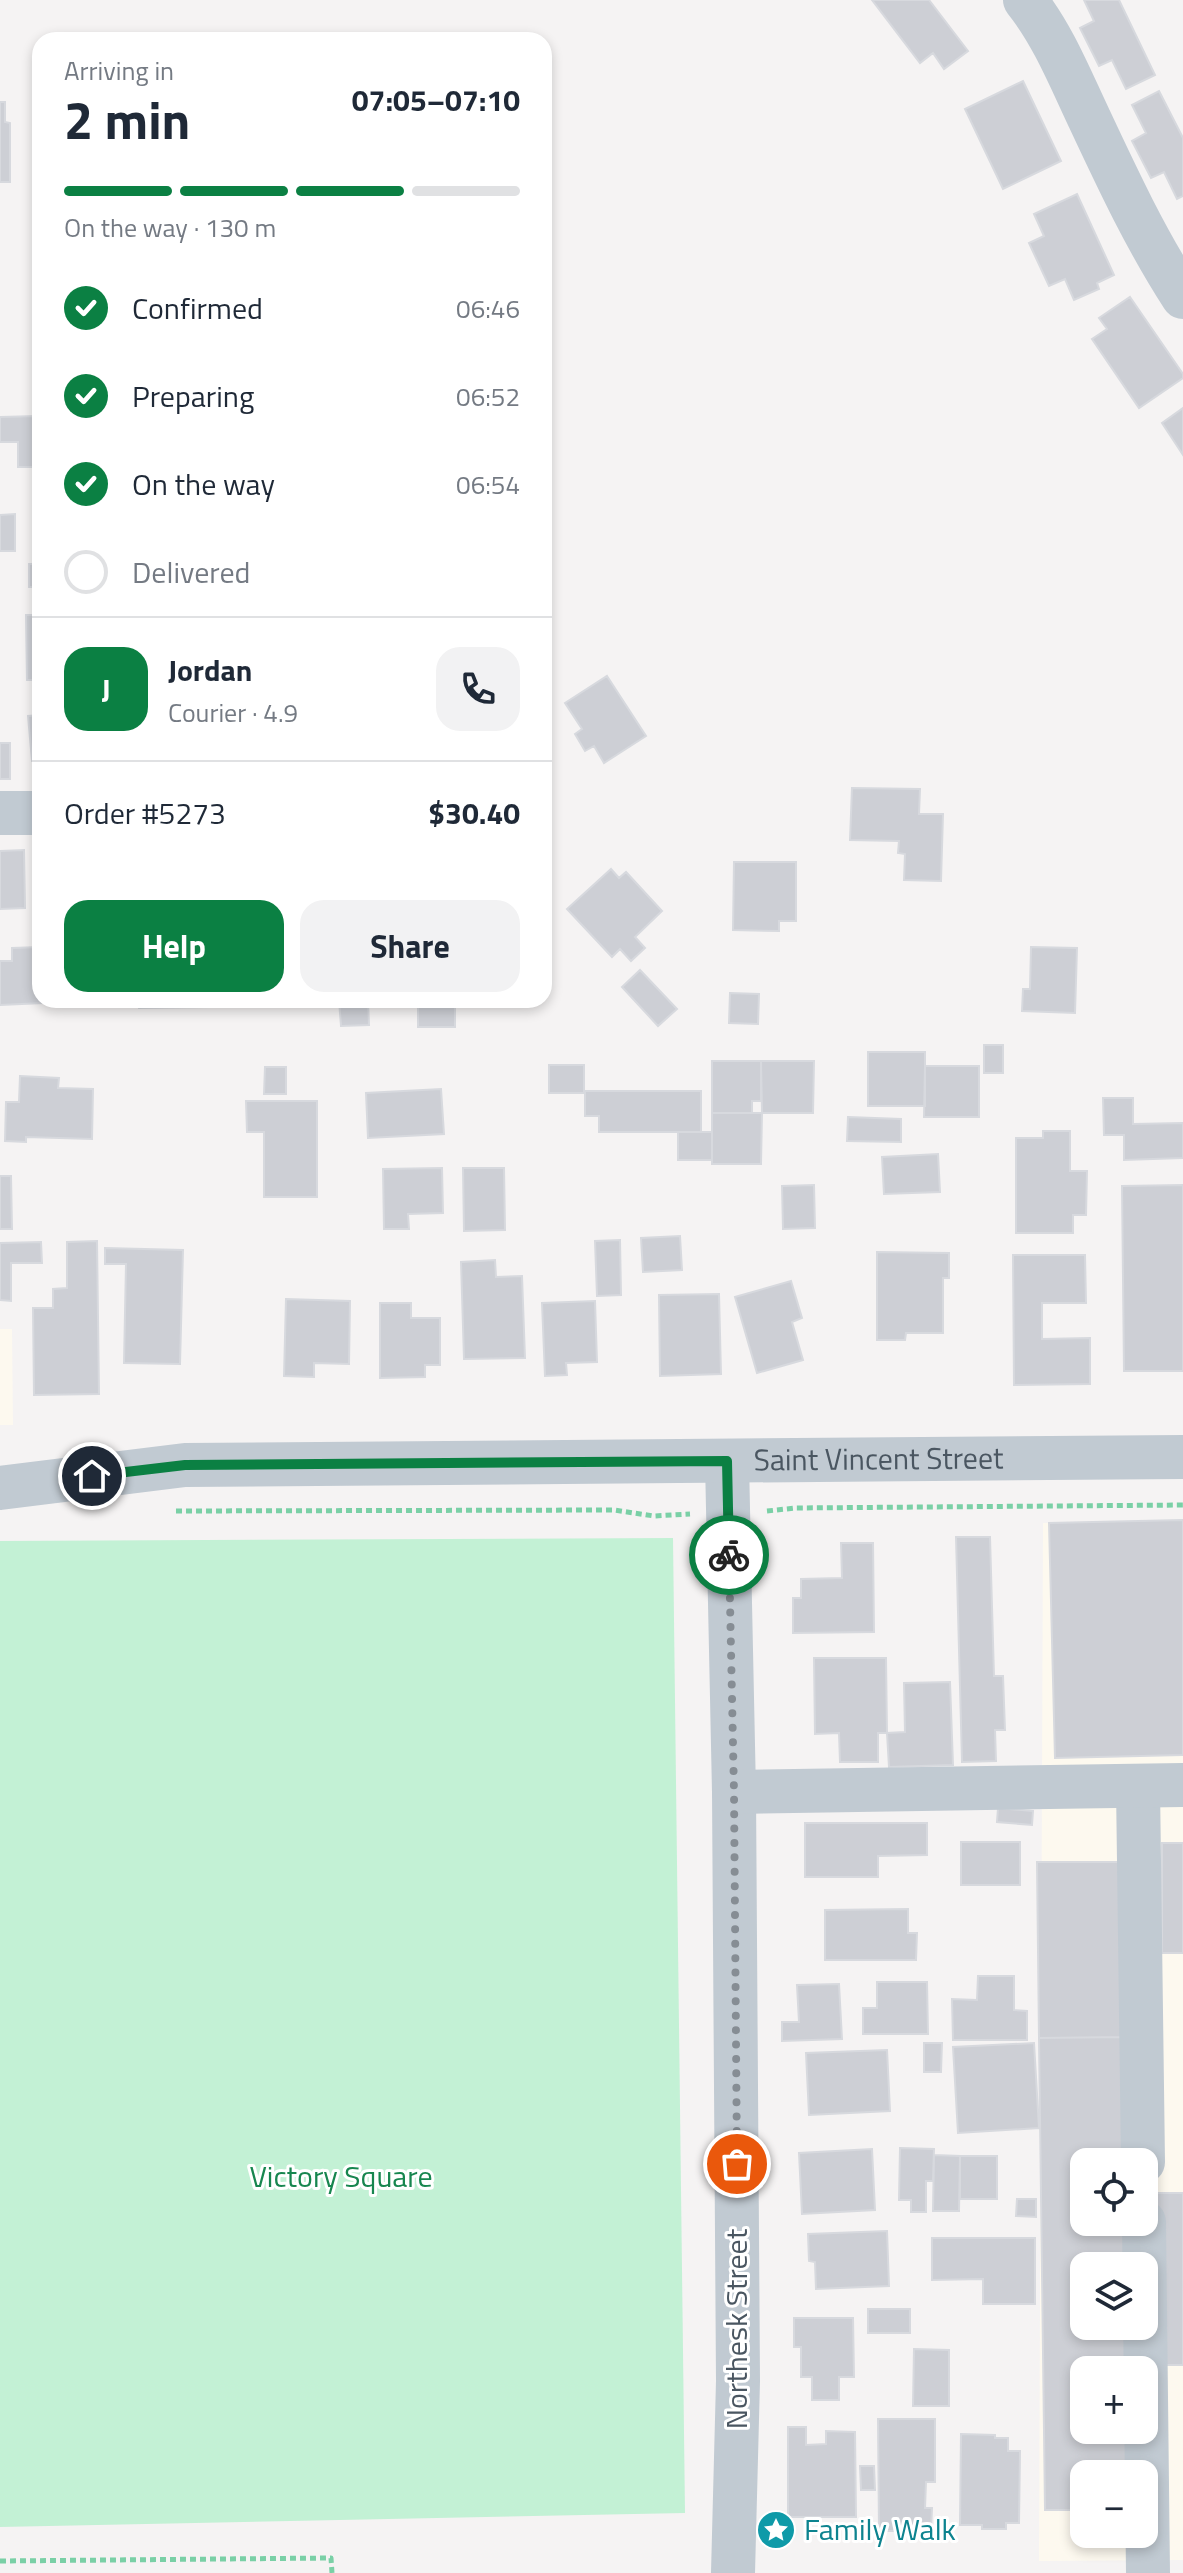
<!DOCTYPE html>
<meta charset="utf-8">
<style>
body{margin:0;font-family:"Titillium Web",sans-serif;background:#f2f2f3;color:#1f2937;height:100vh;display:flex;flex-direction:column;font-size:30px;white-space:nowrap}
*{box-sizing:border-box;margin:0}
p{font-size:26px;color:#747a83}
.icon{flex:none;width:44px;height:44px;fill:none;stroke:currentColor;stroke-width:2;stroke-linecap:round;stroke-linejoin:round}
.map{position:relative;flex:1;overflow:hidden}
.drawer{position:absolute;left:32px;top:32px;width:520px;height:976px;display:flex;flex-direction:column;background:#fff;border-radius:24px;box-shadow:0 4px 12px #0003}
.drawer>*{flex:none}
.controls{position:absolute;left:1070px;top:2148px;display:grid;gap:16px}
.controls a{display:grid;place-items:center;width:88px;height:88px;border-radius:16px;background:#fff;box-shadow:0 4px 12px #0003;font-size:40px}
.pin{position:absolute;display:grid;place-items:center;width:68px;height:68px;color:#fff;margin:-34px;border:4px solid #fff;border-radius:50%;box-shadow:0 2px 8px #0007}
.courier{position:absolute;display:grid;place-items:center;width:80px;height:80px;margin:-40px;border:6px solid #0b8043;border-radius:50%;background:#fff;color:#222;box-shadow:0 2px 10px #0007}
.summary em{font-style:normal;font-weight:700}
.summary div{display:flex;flex-direction:column-reverse}
.summary{display:flex;align-items:center;justify-content:space-between;height:136px;padding:0 32px}
h1{font-size:52px;font-weight:700;line-height:60px}
.bar{display:grid;grid-template-columns:repeat(4,1fr);gap:12px 8px;align-content:center;height:96px;padding:0 32px}
.bar i{height:10px;border-radius:6px;background:#e0e1e3}
.bar .current{background:#0b8043}
.bar p{grid-column:span 4}
.line{display:flex;align-items:center;gap:20px;padding:0 32px;border-top:2px solid #e0e1e3}
.line div{flex:1}
.round{display:grid;place-items:center;flex:none;width:84px;height:84px;border-radius:24px;background:#f2f2f3}
ol{padding:0 32px;list-style:none}
li{display:flex;align-items:center;gap:24px;height:88px}
li p{margin-inline-start:auto}
li .icon{padding:8px;border-radius:50%;background:#0b8043;color:#fff;stroke-width:4}
li:last-child{color:#747a83}
li i{width:44px;height:44px;border:4px solid #e0e1e3;border-radius:50%}
.primary-button{display:flex;gap:16px;margin-top:auto;padding:16px 32px}
.primary-button a{flex:1;height:92px;border-radius:24px;background:#0b8043;color:#fff;font-size:32px;font-weight:700;line-height:92px;text-align:center}
.primary-button a+a{background:#f2f2f3;color:#1f2937}
.map>svg:first-child{display:block}
.commercial{fill:#fdf9ef;fill-rule:evenodd}
.green{fill:#c3f1d5}
.building{fill:#cdcfd5;stroke:#d7d9de;stroke-width:2}
.lines{fill:none;stroke-linecap:round;stroke-linejoin:round}
.path{stroke:#7ad0a6;stroke-width:5;stroke-dasharray:6 4;stroke-linecap:butt}
.minor{stroke:#c1cad2;stroke-width:44}
.done{stroke:#868d94;stroke-width:8;stroke-dasharray:0 14.4}
.route{stroke:#0b8043;stroke-width:10}
.labels{text-anchor:middle;stroke-width:6;stroke-linejoin:round;paint-order:stroke}
.street-label{font-size:30px;fill:#4a5661;stroke:#fff}
.park-label{font-size:30px;fill:#17864f;stroke:#fff}
.culture-label{font-size:30px;fill:#0d838f;stroke:#fff;text-anchor:start}
</style>
<div class="map">
<svg width="1183" height="2573" viewBox="0 0 1183 2573">
<rect width="100%" height="100%" fill="#f5f3f3"/>
<path class="commercial" d="M0 1329H12L13 1425H0Z
M1183 1520V2560L1039 2561 1043 1523ZM1084 2162H1144V2222H1084ZM1084 2266H1144V2326H1084ZM1084 2370H1144V2430H1084ZM1084 2474H1144V2534H1084Z"/>
<path class="green" d="M673 1538 685 2513 0 2527V1541Z"/>
<path class="building" d="M872 0H929L968 51 944 69 933 53 920 63Z
M1084 0H1119L1155 75 1126 89 1112 60 1099 66 1080 28 1094 21Z
M1023 81 1061 161 1003 189 965 109Z
M1159 91 1183 138V196L1177 199 1164 172 1151 178 1132 141 1146 133 1132 105Z
M0 102H5V122L10 123V182H0Z
M1077 194 1114 275 1097 283 1099 289 1074 300 1065 279 1049 286 1029 243 1044 236 1034 214Z
M1130 297 1183 374V378L1139 408 1092 339 1107 329 1099 318Z
M1183 408V455L1162 423Z
M37 416 40 467H18V442H0V417Z
M15 514V551H0V515Z
M29 564H40V587H29Z
M26 615H40V680H27Z
M607 676 646 736 604 763 594 746 585 751 575 734 582 729 565 703Z
M40 715V760L32 761 28 716Z
M0 743H10V779H0Z
M852 788 920 789 919 814H943L941 881 904 880 905 854 898 853 899 841 850 840Z
M24 850 25 908 0 909V851Z
M734 862H796V921H779V931L733 930Z
M611 869 619 878 626 872 662 911 635 937 645 948 631 961 620 949 612 957 567 909Z
M40 947V1000H43V1003L0 1005V961H12V948Z
M1031 947 1077 948 1075 1013 1022 1011 1023 989H1030Z
M640 970 677 1009 658 1026 622 987Z
M730 993 759 994 758 1024 729 1023Z
M57 1000H102V1006H57Z
M138 1000H209V1007L139 1008Z
M245 1000H334V1001H309L310 1006H245Z
M339 1000H368L369 1025 341 1026Z
M418 1000H455V1027H418Z
M984 1045H1003V1073H984Z
M868 1052H925V1106H868Z
M712 1061H761V1101H752V1113H712Z
M761 1061H814L813 1113H762Z
M549 1065H584V1093H549Z
M925 1066H979V1117H924Z
M265 1067H286V1094H264Z
M20 1076 59 1078 58 1088 93 1089 92 1139 26 1137V1142L5 1141 6 1102H19Z
M441 1089 444 1134 368 1138 366 1093Z
M585 1091H701V1132H599V1116H585Z
M1103 1098H1133V1124L1183 1123V1158L1124 1160V1135H1104Z
M246 1101H317V1197H264V1132H247Z
M712 1113H762L761 1164H712Z
M848 1117 901 1119V1142L847 1141Z
M1043 1131H1070V1171H1087L1086 1215H1073V1233H1016V1138H1043Z
M678 1132H712V1160H678Z
M938 1154 940 1192 884 1194 882 1157Z
M442 1168 443 1213 408 1214 409 1229H384L383 1169Z
M463 1168H504L505 1230 464 1231Z
M0 1176H11L12 1229H0Z
M814 1185 815 1228 783 1229 782 1186Z
M1183 1185V1371H1124L1122 1186Z
M680 1236 682 1270 643 1272 641 1238Z
M620 1240 621 1295 597 1296 595 1241Z
M97 1241 99 1394 34 1395 33 1308H53V1289L67 1288V1242Z
M41 1242 42 1263H11V1301L0 1300V1243Z
M105 1248 183 1250 180 1364 124 1363 126 1264H105Z
M877 1252 949 1253V1278H943V1333H906L905 1340H877Z
M1013 1255H1085L1086 1303H1042V1339L1090 1338V1384L1014 1385Z
M495 1260 496 1277 522 1276 525 1358 464 1359 461 1262Z
M791 1281 802 1318 792 1322 803 1360 757 1373 735 1297Z
M719 1294 721 1374 660 1376 659 1295Z
M286 1299 350 1301 349 1364 314 1363V1377L284 1376Z
M595 1301 597 1362 566 1363 567 1375 545 1376 542 1303Z
M380 1303H411V1318H440V1365H425V1377L380 1378Z
M1183 1520V1755L1055 1758 1049 1523Z
M956 1537H990L994 1676H1003L1005 1730H995L996 1761 962 1762Z
M841 1543H873L874 1632 793 1633V1598H801V1579L842 1578Z
M814 1658H886L887 1733H878V1762H840L839 1733 815 1734Z
M950 1682 953 1765 889 1767 887 1733 905 1732 904 1683Z
M998 1808 1033 1811 1032 1825 997 1822Z
M805 1823H927V1855L878 1856V1877H805Z
M961 1842H1020V1885H961Z
M1162 1843H1183V1953H1162Z
M1037 1862H1120L1122 2037 1039 2038Z
M908 1909V1933H917L916 1960H825V1910Z
M978 1976H1014V2010L1027 2011V2040H953L952 1999 977 2000Z
M877 1982H927L928 2034H863V2008H877Z
M839 1984 842 2039 782 2041V2022H799L797 1985Z
M1122 2037 1124 2162H1084V2222H1124L1125 2266H1084V2326H1126V2370H1084V2430H1127V2474H1084V2510H1045L1039 2038Z
M924 2043H942L941 2072H924Z
M1034 2043 1039 2128 958 2133 953 2047Z
M887 2050 890 2111 809 2115 806 2053Z
M900 2148 934 2149 933 2181H926V2212H911V2200H899Z
M872 2149 875 2210 802 2214 799 2153Z
M934 2155 960 2156 959 2211H933Z
M960 2156H997V2199H960Z
M1153 2193H1183V2365H1156Z
M1017 2199H1036V2217L1016 2216Z
M887 2231 889 2286 816 2289 815 2262 809 2261 808 2234Z
M932 2238H1035V2304H983V2279L932 2280Z
M868 2309H910V2333H868Z
M794 2318H853L854 2377H839V2400H812V2377H801V2347H794Z
M914 2349 949 2350V2406H913Z
M878 2419H935V2482H926L925 2508H932L931 2531H879Z
M788 2427H806V2445L826 2444V2431L855 2432 856 2517H788Z
M961 2434 995 2435V2438H1008V2451H1020L1019 2523H1006V2529H982V2525H960Z
M860 2466H874L875 2490H861Z"/>
<g class="lines">
<path class="path" d="M176 1511 614 1510 654 1516 690 1514
M767 1511 796 1508 1183 1505
M0 2561 331 2558 332 2573"/>
<g class="minor">
<path d="M1025 0C1053 35 1070 78 1089 118 1118 180 1146 240 1183 297"/>
<path d="M0 813H40"/>
<path d="M727 1461 734 1792 738 2381 733 2573"/>
<path id="s1" d="M0 1488 185 1465 1183 1457"/>
<path d="M1138 1786 1143 2162"/>
<path d="M734 1792 1183 1785"/>
<path d="M1144 2222 1148 2573"/>
</g>
</g>
<g class="lines">
<path class="done" d="M729 1555 734 1792 737 2164"/>
<path class="route" d="M92 1476 185 1465 727 1461 729 1555"/>
</g>
<defs>
<symbol id="sight-disc" viewBox="-11 -11 22 22"><circle r="9.5" fill="#0f9aa8" stroke="#fff"/><path d="M0-6L1.8-2.2L6-1.7L2.9 1.2L3.7 5.4L0 3.3L-3.7 5.4L-2.9 1.2L-6-1.7L-1.8-2.2Z" fill="#fff"/></symbol>
</defs>
<g fill-rule="evenodd">
<use href="#sight-disc" x="754" y="2508" width="44" height="44"/>
</g>
<g class="labels">
<g class="street-label">
<text dy="10" stroke="none"><textPath href="#s1" startOffset="880">Saint Vincent Street</textPath></text>
<text transform="translate(737 2329) rotate(-90)" y="10">Northesk Street</text>
</g>
<g class="park-label">
<text x="341" y="2187">Victory Square</text>
</g>
<g class="culture-label">
<text x="804" y="2540">Family Walk</text>
</g>
</g>
</svg>
<div class="controls">
<a><svg class="icon" aria-label="locate" viewBox="0 0 24 24"><circle cx="12" cy="12" r="6"/><path d="M12 2v4M12 18v4M2 12h4M18 12h4"/></svg></a>
<a><svg class="icon" aria-label="layers" viewBox="0 0 24 24"><path d="M12 4l9 5-9 5-9-5zM3 14l9 5 9-5"/></svg></a>
<a>+</a>
<a>−</a>
</div>
<div class="pin" style="left:737px;top:2164px;background:#ea580c"><svg class="icon" aria-label="bag" viewBox="0 0 24 24"><path d="M5 8h14l-1 12H6zM9 8a3 3 0 0 1 6 0"/></svg></div>
<div class="pin" style="left:92px;top:1476px;background:#1f2937"><svg class="icon" aria-label="home" viewBox="0 0 24 24"><path d="M3 11l9-7 9 7M6 9v11h12V9"/></svg></div>
<div class="courier" style="left:729px;top:1555px"><svg class="icon" aria-label="bike" viewBox="0 0 24 24"><circle cx="6" cy="16" r="4"/><circle cx="18" cy="16" r="4"/><path d="M6 16l4-8h5l3 8M10 8l3 8H6M13 5h3"/></svg></div>
<section class="drawer">
<div class="summary"><div><h1>2 min</h1><p>Arriving in</p></div><em>07:05–07:10</em></div>
<div class="bar"><i class="current"></i><i class="current"></i><i class="current"></i><i></i><p>On the way · 130 m</p></div>
<ol>
<li><svg class="icon" aria-label="check" viewBox="0 0 24 24"><path d="M5 12l5 5 9-10"/></svg>Confirmed<p>06:46</p></li>
<li><svg class="icon" aria-label="check" viewBox="0 0 24 24"><path d="M5 12l5 5 9-10"/></svg>Preparing<p>06:52</p></li>
<li><svg class="icon" aria-label="check" viewBox="0 0 24 24"><path d="M5 12l5 5 9-10"/></svg>On the way<p>06:54</p></li>
<li><i></i>Delivered</li>
</ol>
<div class="line" style="height:144px"><b class="round" style="background:#0b8043;color:#fff">J</b><div><b>Jordan</b><p>Courier · 4.9</p></div><a class="round"><svg class="icon" aria-label="phone" viewBox="0 0 24 24"><path d="M5 4h4l2 5-3 2q2 4 5 5l2-3 5 2v4C11 20 4 13 5 4z"/></svg></a></div>
<div class="line" style="height:104px"><div>Order #5273</div><b>$30.40</b></div>
<div class="primary-button"><a>Help</a><a>Share</a></div>
</section>
</div>
